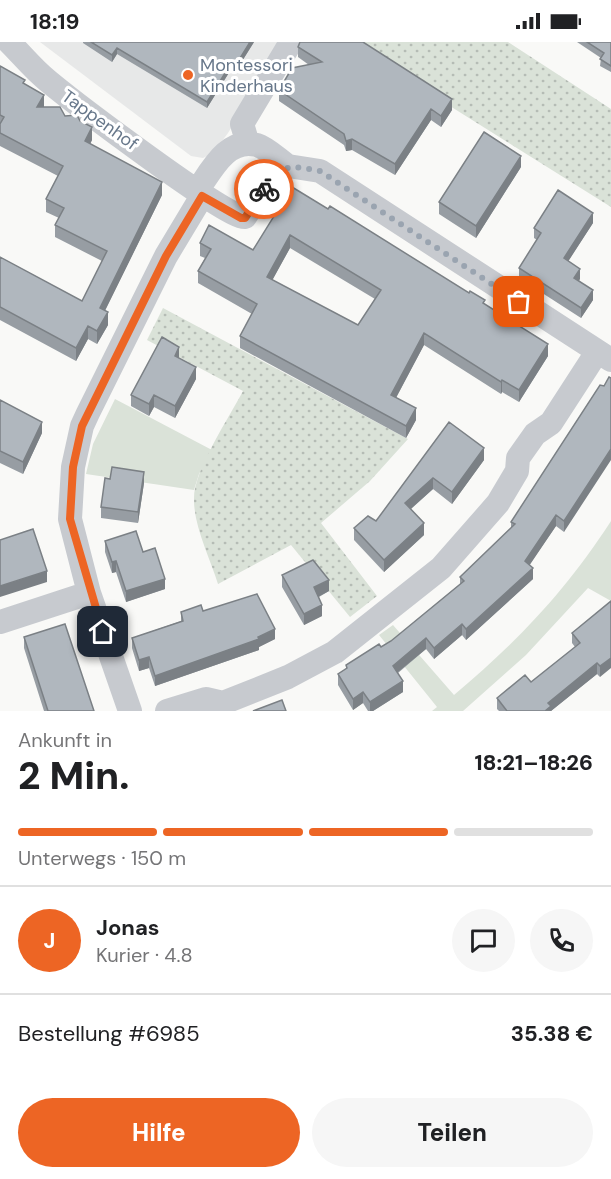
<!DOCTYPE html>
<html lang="de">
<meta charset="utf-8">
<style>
body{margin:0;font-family:"DM Sans",sans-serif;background:#f6f6f6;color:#202124;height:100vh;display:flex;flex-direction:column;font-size:22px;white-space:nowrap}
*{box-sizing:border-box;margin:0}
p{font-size:20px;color:#757577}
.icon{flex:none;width:33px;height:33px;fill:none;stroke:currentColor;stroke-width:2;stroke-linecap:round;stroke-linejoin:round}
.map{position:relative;height:669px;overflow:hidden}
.details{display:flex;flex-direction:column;background:#fff;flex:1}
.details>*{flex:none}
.pin{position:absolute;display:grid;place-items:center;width:51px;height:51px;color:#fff;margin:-26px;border-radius:12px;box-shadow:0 3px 9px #0006}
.courier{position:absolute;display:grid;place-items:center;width:60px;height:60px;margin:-30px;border:4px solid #ed6524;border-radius:50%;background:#fff;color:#222;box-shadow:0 2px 8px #0007}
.head em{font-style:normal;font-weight:800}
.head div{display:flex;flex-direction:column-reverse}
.head{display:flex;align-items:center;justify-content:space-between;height:102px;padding:0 18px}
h1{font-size:39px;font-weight:800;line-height:45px}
.bar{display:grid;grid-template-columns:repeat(4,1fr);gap:9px 6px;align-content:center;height:72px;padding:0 18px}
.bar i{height:8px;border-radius:4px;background:#e0e0e0}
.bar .on{background:#ed6524}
.bar p{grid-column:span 4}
.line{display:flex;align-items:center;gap:15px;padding:0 18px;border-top:2px solid #e0e0e0}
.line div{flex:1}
.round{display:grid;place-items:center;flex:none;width:63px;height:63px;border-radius:32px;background:#f6f6f6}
.button{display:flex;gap:12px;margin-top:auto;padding:12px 18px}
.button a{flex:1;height:69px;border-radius:36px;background:#ed6524;color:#fff;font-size:24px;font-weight:800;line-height:69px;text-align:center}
.button a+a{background:#f6f6f6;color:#202124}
.status{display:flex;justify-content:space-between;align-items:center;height:42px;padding:0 30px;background:#fff;direction:ltr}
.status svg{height:16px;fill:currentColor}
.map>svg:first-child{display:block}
.built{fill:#e7e8e8}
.grass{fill:#dae2d8}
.park{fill:url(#park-dots)}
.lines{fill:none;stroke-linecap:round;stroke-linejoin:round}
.minor{stroke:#c7cacf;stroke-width:24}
.wall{fill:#979da3;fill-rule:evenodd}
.shaded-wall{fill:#7b8085}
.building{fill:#b0b7be;stroke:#7b8085;stroke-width:1.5;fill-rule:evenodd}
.done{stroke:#9aa4b0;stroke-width:6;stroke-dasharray:0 10.8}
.route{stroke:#ed6524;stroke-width:8}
.poi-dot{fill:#ed6524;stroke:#fff;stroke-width:2}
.labels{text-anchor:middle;stroke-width:6;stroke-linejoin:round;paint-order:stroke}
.poi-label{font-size:18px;fill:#67778a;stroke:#fff;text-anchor:start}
.street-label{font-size:18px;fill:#67778a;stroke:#fff}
</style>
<div class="status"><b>18:19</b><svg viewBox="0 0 49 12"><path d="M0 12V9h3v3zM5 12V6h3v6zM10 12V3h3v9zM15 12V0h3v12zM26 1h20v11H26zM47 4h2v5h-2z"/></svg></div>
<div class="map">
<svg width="611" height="669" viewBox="0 0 611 669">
<defs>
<pattern id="park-dots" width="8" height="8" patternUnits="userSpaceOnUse" patternTransform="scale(1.5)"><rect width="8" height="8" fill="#dae2d8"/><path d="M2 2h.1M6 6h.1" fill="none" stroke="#b5bcb5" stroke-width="1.8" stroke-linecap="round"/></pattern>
</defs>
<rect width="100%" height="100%" fill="#f9f9f7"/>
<path class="built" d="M40 0H285L228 91 213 111 203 116 191 114Z"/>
<path class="grass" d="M115 357 212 408 199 432 194 448 86 432 93 402Z
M611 479V559L588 546 526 613 463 669H432L437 665 379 593 393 583 454 653C518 599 565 550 611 479Z"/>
<path class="park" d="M348 0H508L611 67V165Z
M163 266 408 397 370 439 321 481 377 554 350 575 291 503 218 542C210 516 194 485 194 458 193 429 229 376 243 349L147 298Z"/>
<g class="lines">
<path class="minor" d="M9 0C22 13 34 28 48 39 71 58 228 178 245 175L274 131 288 124 320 129 611 318
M248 102 242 82 291 0
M197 149C211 129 227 95 257 103 267 106 279 118 288 124
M0 580 89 551
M130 669 89 551 70 477 73 425 82 384 88 371 166 214 202 154
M167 669 206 657 223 661 288 635 335 610 441 526 498 461 517 429 518 416 535 392 551 381 597 310"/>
</g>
<path class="wall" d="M83 0H254L234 32 230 29 207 66 117 12 112 20 83 1Z
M577 0H611V30L600 24 601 16Z
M298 5 452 68 441 85 431 78 395 133 352 108 346 109 344 103 279 59V48L309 23 298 15Z
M0 24 25 42 44 65 65 74 92 98 90 102 162 153 105 268 108 283 97 302 88 297 76 319 0 278V215L82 259 102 219 55 195V183L59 176 46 170V157L58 134 0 104Z
M521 125 476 196 439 172V160Z
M292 145 485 262 548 314 519 360 502 350 501 352 424 303 396 356 416 378 406 396 240 306V294L252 272 198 241V229L205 216 200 214V201L253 208ZM290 206 375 257 358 283 272 238Z
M593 181 568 219 580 237 579 238 593 258 581 276 519 236V226L537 198 534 196V186Z
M179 316 196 337 175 376 154 365 149 374 131 364V353Z
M600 343 564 490 556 484 529 523 533 537 466 598 462 593 434 617 426 607 398 631 403 650 373 669H368L363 661 353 668 338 643V632L346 627V623L381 605 391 599 460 542V535L511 486V480Z
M0 358 42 391 23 432 0 421Z
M449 380 484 418 452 462 433 447 411 467 424 493 384 530 354 498V486L376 479Z
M110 437 144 441 138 481 101 476V465Z
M105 499 143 510 165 547 126 560 116 530 112 531 105 510Z
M282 533 329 549 319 555 322 574 304 583 282 545Z
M611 559 600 635 597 632 551 669H499L497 667V656L531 640 575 605 572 601V591Z
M203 569 275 597 259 605V608L155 644 149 626 139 629 132 606V596L181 579V570Z
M24 595 94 669H44L24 606Z"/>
<path class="shaded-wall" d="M250 0H254L234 32V26Z
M117 6V12L112 20V13Z
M230 23V29L207 66V60Z
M44 53V65H37Z
M452 57V68L441 85V74Z
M431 67V78L395 133V122Z
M92 85V98L85 112V99Z
M352 97V108L346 109V99Z
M521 114V125L476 196V184Z
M162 140V153L100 279V266Z
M593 171V181L564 226V216Z
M290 193V206L267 248V235Z
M580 227V237L574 245V236Z
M593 248V258L581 276V266Z
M108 270V283L97 302V289Z
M88 284V297L76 319V306Z
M424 291V303L391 365V353Z
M548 302V314L519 360V348Z
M179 305V316L175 314Z
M196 325V337L175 376V364Z
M502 338V350L501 352V340Z
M154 353V365L149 374V362Z
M416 366V378L406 396V384Z
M42 380V391L23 432V420Z
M484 406V418L452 462V450Z
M611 407V418L564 490V479Z
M144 430V441L138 481V470Z
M433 436V447L405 472V461Z
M556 473V484L525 530V519Z
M424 481V493L384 530V518Z
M116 519V530L112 531V520Z
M533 526V537L466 598V587Z
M47 529V540L0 555V544Z
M165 537V547L126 560V549Z
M329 538V549L314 557V545Z
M322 563V574L304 583V572Z
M462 582V593L434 617V606Z
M275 587V597L259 605V608L155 644V634L258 595Z
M426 596V607L393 634V624Z
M149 615V626L139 629V618Z
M611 616V626L600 635V624Z
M597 621V632L551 669H545L548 661Z
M403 639V650L373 669H370V660Z
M363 650V661L353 668V657Z"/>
<path class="building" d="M91 0H250L234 26 230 23 207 60 117 6 112 13Z
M300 0H363L452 57 441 74 431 67 395 122 352 97 346 99 344 92 279 48 292 26 322 20 298 5Z
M587 0H611V24L600 17 604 11Z
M0 24 25 38 23 41 44 53 37 65H60L65 74 77 73 80 79 92 85 85 99 162 140 100 266 108 270 97 289 88 284 76 306 0 265V215L82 259 107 209 55 183 64 166 46 157 63 124 0 91V82L4 75 0 73Z
M484 90 521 114 476 184 439 160Z
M292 145 328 167 330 164 469 251 470 249 485 258 483 261 548 302 519 348 502 338 501 340 424 291 391 353 416 366 406 384 240 294 257 262 198 229 211 207 200 201 209 183 253 208ZM290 193 381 248 358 283 267 235Z
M558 148 593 171 564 216 580 227 574 236 593 248 581 266 519 226 541 191 534 186Z
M162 295 179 305 175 314 196 325 175 364 154 353 149 362 131 353Z
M609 335 611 336V407L564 479 556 473 525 519 533 526 466 587 462 582 434 606 426 596 393 624 403 639 370 660 363 650 353 657 338 632 347 626 346 623 379 602 381 605 391 599 464 539 460 535 515 482 511 480 600 343 604 344Z
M0 358 42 380 23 420 0 409Z
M449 380 484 406 452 450 433 436 405 461 424 481 384 518 354 486 368 474 376 479Z
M112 425 144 430 138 470 101 465 105 436 110 437Z
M33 487 47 529 0 544V498Z
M136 489 143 510 155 506 165 537 126 549 116 519 112 520 105 499Z
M313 518 329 538 314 545 322 563 304 572 282 533Z
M257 552 275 587 258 595 259 597 155 634 149 615 139 618 132 596 183 579 181 570 201 563 203 569Z
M611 559V616L600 624 597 621 548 661 551 664 545 669H507L497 656 525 633 531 640 580 601 572 591Z
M65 582 94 669H48L24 595Z
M282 658 286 669H253Z"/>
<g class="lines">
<path class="done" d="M264 147C282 120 291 124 320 129L519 260"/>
<path class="route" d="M103 590 70 477 73 425 82 384 166 214 202 154 241 176H245L264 147"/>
</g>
<circle class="poi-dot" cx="188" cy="33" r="6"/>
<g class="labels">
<g class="poi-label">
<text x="200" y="29">Montessori<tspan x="200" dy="21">Kinderhaus</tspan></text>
</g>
<g class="street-label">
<text transform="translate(100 78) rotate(36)" y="6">Tappenhof</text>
</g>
</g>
</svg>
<div class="pin" style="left:519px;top:260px;background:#ea580c"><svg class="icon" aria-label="bag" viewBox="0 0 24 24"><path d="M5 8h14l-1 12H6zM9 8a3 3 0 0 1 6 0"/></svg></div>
<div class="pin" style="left:103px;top:590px;background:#1f2937"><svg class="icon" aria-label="home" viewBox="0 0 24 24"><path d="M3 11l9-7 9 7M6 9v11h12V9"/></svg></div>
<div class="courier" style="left:264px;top:147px"><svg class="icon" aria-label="bike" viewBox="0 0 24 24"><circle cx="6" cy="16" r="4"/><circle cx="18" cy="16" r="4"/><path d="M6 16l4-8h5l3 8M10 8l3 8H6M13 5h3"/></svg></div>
</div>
<section class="details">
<div class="head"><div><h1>2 Min.</h1><p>Ankunft in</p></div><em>18:21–18:26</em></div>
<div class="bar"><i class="on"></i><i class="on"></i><i class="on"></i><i></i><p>Unterwegs · 150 m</p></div>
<div class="line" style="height:108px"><b class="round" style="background:#ed6524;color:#fff">J</b><div><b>Jonas</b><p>Kurier · 4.8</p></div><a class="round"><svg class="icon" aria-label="chat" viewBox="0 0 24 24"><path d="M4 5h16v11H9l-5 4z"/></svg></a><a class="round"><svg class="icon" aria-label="phone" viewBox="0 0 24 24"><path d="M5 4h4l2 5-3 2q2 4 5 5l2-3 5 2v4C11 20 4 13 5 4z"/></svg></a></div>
<div class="line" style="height:78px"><div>Bestellung #6985</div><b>35.38 €</b></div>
<div class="button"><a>Hilfe</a><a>Teilen</a></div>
</section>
